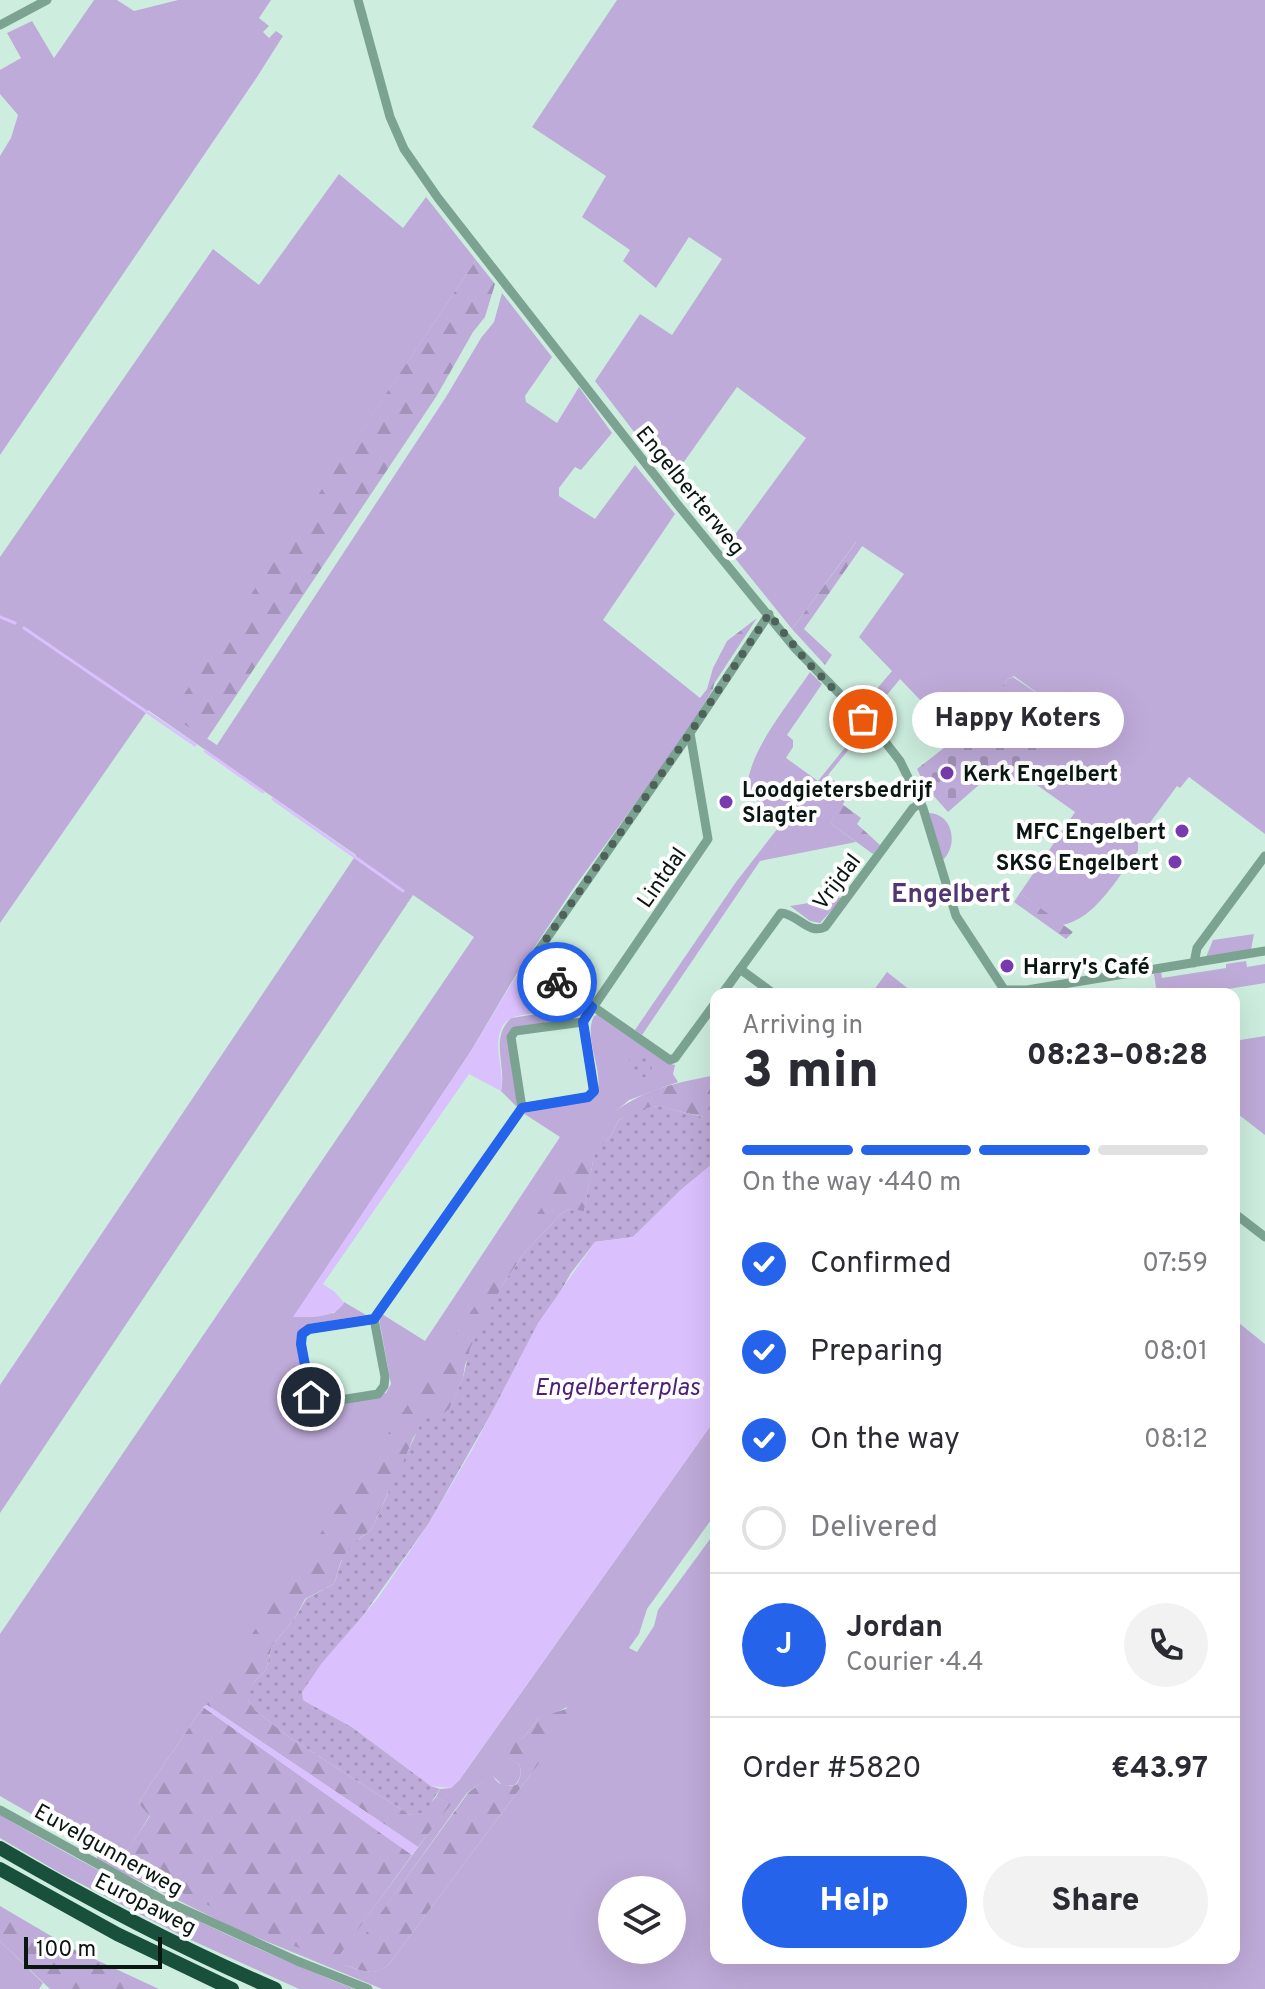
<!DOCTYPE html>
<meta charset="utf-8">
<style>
body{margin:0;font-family:Overpass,sans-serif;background:#f2f2f3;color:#2b2b33;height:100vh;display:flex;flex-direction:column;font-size:30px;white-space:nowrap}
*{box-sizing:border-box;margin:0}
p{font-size:26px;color:#7c7c81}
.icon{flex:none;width:44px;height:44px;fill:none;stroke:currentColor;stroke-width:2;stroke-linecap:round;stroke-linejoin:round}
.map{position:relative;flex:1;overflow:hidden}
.panel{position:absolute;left:710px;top:988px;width:530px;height:976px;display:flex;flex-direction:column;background:#fff;border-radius:16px;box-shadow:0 8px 32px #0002}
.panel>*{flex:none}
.fabs{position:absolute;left:598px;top:1876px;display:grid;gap:16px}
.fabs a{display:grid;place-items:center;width:88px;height:88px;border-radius:50%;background:#fff;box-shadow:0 8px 32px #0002;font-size:40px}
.scale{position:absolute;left:24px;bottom:20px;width:138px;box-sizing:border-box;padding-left:8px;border:4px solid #0a1611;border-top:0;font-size:22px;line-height:28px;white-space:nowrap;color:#0a1611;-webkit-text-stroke:6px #fff;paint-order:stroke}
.pin{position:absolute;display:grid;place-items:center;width:68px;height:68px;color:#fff;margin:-34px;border:4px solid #fff;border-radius:50%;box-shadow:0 2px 8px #0007}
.courier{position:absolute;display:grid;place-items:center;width:80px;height:80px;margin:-40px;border:6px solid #2563eb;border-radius:50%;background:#fff;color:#222;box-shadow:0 2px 10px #0007}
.bubble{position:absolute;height:56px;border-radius:28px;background:#fff;box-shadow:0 8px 32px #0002;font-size:26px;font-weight:800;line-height:56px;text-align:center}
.head em{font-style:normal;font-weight:800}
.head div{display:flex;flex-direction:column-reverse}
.head{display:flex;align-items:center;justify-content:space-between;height:136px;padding:0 32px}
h1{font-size:52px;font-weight:800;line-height:60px}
.bar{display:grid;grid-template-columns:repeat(4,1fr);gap:12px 8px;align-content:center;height:96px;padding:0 32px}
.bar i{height:10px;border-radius:6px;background:#e1e1e2}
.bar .current{background:#2563eb}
.bar p{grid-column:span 4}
.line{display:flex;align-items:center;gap:20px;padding:0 32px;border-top:2px solid #e1e1e2}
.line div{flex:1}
.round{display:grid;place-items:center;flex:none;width:84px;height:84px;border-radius:42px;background:#f2f2f3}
ol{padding:0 32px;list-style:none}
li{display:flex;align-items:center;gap:24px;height:88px}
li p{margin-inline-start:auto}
li .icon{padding:8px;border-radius:50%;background:#2563eb;color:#fff;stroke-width:4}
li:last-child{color:#7c7c81}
li i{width:44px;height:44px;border:4px solid #e1e1e2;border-radius:50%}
.primary-button{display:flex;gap:16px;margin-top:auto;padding:16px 32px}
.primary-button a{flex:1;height:92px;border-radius:48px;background:#2563eb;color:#fff;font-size:32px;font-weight:800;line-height:92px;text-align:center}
.primary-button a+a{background:#f2f2f3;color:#2b2b33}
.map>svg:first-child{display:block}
.grass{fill:#bfabd9;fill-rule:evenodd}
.forest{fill:url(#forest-firs)}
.cemetery{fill:url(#cemetery-stones)}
.park{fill:url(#park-dots)}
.water{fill:#dbc0fe}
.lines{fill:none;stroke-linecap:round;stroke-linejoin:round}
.stream{stroke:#dbc0fe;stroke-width:3}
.minor{stroke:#7ca392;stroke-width:9}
.highway{stroke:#18503c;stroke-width:14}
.done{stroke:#4e6259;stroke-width:8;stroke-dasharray:0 14.4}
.route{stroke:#2563eb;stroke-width:10}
.poi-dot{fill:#773aaf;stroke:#fff;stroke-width:3}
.labels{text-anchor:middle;stroke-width:8;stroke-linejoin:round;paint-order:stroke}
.street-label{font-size:22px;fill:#0a1611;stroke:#fff}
.poi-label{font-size:22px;font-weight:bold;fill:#0a1611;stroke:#fff;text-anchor:start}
.water-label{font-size:24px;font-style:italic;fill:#4e1f77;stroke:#fff}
.quarter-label{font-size:26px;font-weight:bold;fill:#523670;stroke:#fff}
</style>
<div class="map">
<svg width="1265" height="1989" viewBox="0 0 1265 1989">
<defs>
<pattern id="forest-firs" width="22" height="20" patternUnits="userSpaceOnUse" patternTransform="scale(2)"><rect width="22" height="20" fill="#bfabd9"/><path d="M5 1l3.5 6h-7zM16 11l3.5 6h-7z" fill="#a392b9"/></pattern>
<pattern id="cemetery-stones" width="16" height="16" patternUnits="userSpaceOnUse" patternTransform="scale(2)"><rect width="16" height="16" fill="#bfabd9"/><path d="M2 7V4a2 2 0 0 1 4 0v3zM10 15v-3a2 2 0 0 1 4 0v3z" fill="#a392b9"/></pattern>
<pattern id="park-dots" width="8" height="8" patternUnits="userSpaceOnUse" patternTransform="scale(2)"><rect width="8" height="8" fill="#bfabd9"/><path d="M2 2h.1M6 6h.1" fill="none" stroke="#a392b9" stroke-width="1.8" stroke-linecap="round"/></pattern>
</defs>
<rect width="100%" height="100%" fill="#cdeedf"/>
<path class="grass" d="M94 0H117L134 11 178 0H271L259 18 269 26 263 32 269 38 276 31 283 36 257 77 0 455V156L11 138 18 115 0 94V70L21 58 7 33 32 21 54 58Z
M617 0H1265V834L1189 777 1180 788 1177 786 1138 839V851C1119 875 1095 920 1062 925L1020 893 1075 812 1020 773 1062 711 1014 676 1008 679 979 716 969 705 948 729 900 679 872 713 864 704 892 671 859 637 904 574 856 542 792 629 726 547 806 438 737 387 671 480 595 381 640 314 672 335 722 259 689 237 656 288 623 261 630 250 582 217 606 176 532 127Z
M339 174 403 228 426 197 476 260 171 715 217 745 446 397 481 338 494 322 502 293 552 357 525 396 526 402 557 423 579 387 612 433 581 470 575 467 559 488V496L595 519 635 465 675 514 603 620 700 698 707 689H713L676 748 573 889 524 963 583 1004V1015L515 1029 517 1107 501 1091C507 1065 489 1039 511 1018L551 1012 565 1002 517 973 471 1051 294 1317 334 1313 344 1302 366 1315 310 1324 299 1338 311 1408 386 1393 391 1384 379 1319 382 1314 425 1341 560 1137 523 1113 592 1100C611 1080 581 1041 594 1016L599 1014 668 1063 675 1065 673 1074 678 1082 629 1100 597 1127 209 1699 207 1705 203 1707 138 1803 150 1815 120 1863 333 1963 450 1804 436 1797 440 1789 451 1788 460 1779 716 1418V1513L647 1609 639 1634 629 1648 637 1652 654 1626 658 1610 716 1531V1958H1234V1319L1265 1344V1989H382L234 1928 97 1860V1852L0 1796V1634L474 937 413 895 0 1513V1385L356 855 148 710 0 923V557L213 249 259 285ZM567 1707 534 1770 389 1964C375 1978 361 1970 344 1965L467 1793 492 1775 503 1786 515 1785C521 1778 522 1772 519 1764L508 1759 518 1739 523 1738 539 1718H545ZM612 1890H672V1950H612Z
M810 672 822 684 787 735 793 740V747L786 758 818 781 864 724 867 727 828 775 849 795 830 823 856 842 760 861 642 1035 635 1030 736 882 781 824 747 791C747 752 789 704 810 672Z
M929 813C953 814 958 844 944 859L941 858Z
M844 897 820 923 810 921 790 906 815 902 824 908 830 899Z
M1254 934 1251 950 1206 957 1213 940Z
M1246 961 1247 967 1265 964V983L1197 994H1157L1154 974 1161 972 1162 978 1226 968V964Z
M887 972 915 994H871Z
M1265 1036V1135L1234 1111V1041Z
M0 1815C114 1882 232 1941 355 1989H299L180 1935 60 1873 0 1838Z
M0 1941 43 1983 39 1989H0Z"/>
<path class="forest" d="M476 260 495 284 485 317 473 332 436 397 207 739 170 715Z
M857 541 863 545 804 629 832 655 825 665 792 629Z
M757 618 714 684 713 689H707L713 668 727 641Z
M842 804 861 818 857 824 880 845 873 854 830 823Z
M1020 893 1073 932 1066 939 1014 902Z
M716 1075V1098L704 1117 657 1106 640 1110 619 1120 610 1137 597 1151 593 1161 584 1212 569 1209 563 1212 525 1252 503 1284 465 1365 463 1378 449 1410 442 1415 427 1419 413 1438 396 1482 388 1493 371 1530 360 1538 341 1561 334 1584 305 1599 295 1618 272 1646 266 1670 253 1683 248 1700 255 1710 289 1737 410 1815 422 1812 436 1797 451 1804 418 1847 207 1705 208 1699 597 1126C634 1092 668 1084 716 1075Z
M580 1704 534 1770 389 1964C374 1979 361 1969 343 1965L468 1793 492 1774C497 1785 505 1787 516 1785 521 1778 522 1772 519 1764L507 1759 516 1739 523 1738 539 1718Z
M203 1707 412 1855 333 1964 119 1863 150 1816 138 1803Z
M0 1906 75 1950 159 1989H50L0 1941Z"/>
<path class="cemetery" d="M1013 677 1063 711 1014 783 996 770 948 812 925 786 917 769 967 730 1008 679Z"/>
<path class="park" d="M628 1066a12 12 0 1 1 24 0a12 12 0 1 1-24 0Z
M714 1098 716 1161 682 1189 633 1237 595 1242 571 1273 429 1523 303 1700 352 1727 431 1786 440 1789 425 1812 410 1815 289 1737 255 1710 248 1700V1693L253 1683 266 1670 272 1646 295 1618 306 1599 334 1584 343 1556 354 1543 371 1530 421 1423 427 1418 441 1415 449 1409 463 1378 470 1348 503 1284 525 1252 563 1212 569 1209 584 1211 593 1161 596 1151 610 1137 619 1120 640 1109 658 1106 703 1117Z"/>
<path class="water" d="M518 973 565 1002C547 1020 513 1007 502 1027 492 1047 505 1070 501 1091L469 1074 323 1284 335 1292 344 1303C334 1319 310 1317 293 1317L471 1051Z
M716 1161V1418L460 1779 451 1788 431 1786 352 1727 303 1700 302 1692 321 1664 378 1598 429 1523 472 1450 538 1323 595 1242 633 1237 682 1189Z
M207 1705 418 1847 412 1855 203 1707Z"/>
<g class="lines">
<path class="stream" d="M0 617 15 623
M24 628 195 745
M205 751 263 792
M273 799 403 891"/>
<path class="minor" d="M358 0 390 117 404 149 438 198 678 505 794 647 879 734 900 761 923 808 956 916 1007 994
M0 25 47 0
M690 733 538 951 534 962 539 969 670 1060 675 1058 716 1002
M1194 963 1197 948 1265 856
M740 969 774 994
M1004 990H1027L1265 951
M722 994 781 913C798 914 808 935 825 927L913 808 921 803
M522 1108 511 1037 515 1031 583 1022
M1234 1213 1265 1237
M374 1319 309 1329 302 1334 301 1344 311 1397 315 1404 378 1394 384 1386 385 1377 374 1319 522 1108 588 1097 594 1091 583 1022 708 839 690 733 769 614
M0 1810 161 1899 297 1961 368 1989"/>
<path class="highway" d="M0 1848C89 1900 180 1948 275 1989
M0 1869 117 1934 232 1989"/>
</g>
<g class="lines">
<path class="done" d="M557 982 539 969 534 962 538 951 690 733 769 614 807 662 863 719"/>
<path class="route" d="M311 1397 301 1344 302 1334 309 1329 374 1319 522 1108 588 1097 594 1091 583 1022 592 1007 557 982"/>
</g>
<g class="poi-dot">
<circle cx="947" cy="773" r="8"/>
<circle cx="726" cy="802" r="8"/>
<circle cx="1182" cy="831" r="8"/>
<circle cx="1175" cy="862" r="8"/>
<circle cx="1007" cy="966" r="8"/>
</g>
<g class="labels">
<g class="street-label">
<text transform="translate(691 490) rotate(51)" y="8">Engelberterweg</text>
<text transform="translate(661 877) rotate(-55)" y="8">Lintdal</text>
<text transform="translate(836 881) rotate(-53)" y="8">Vrijdal</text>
<text transform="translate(109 1849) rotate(29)" y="8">Euvelgunnerweg</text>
<text transform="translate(146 1903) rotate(27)" y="8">Europaweg</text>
</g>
<g class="poi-label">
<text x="963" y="781">Kerk Engelbert</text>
<text x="742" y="797">Loodgietersbedrijf<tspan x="742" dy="25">Slagter</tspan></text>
<text x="1166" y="839" text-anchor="end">MFC Engelbert</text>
<text x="1159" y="870" text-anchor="end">SKSG Engelbert</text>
<text x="1023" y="974">Harry's Café</text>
</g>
<g class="water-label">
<text x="617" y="1395">Engelberterplas</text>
</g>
<g class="quarter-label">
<text x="951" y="902">Engelbert</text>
</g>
</g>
</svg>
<div class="fabs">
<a><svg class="icon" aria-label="layers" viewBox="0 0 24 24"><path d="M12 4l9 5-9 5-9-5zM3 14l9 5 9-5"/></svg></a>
</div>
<div class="scale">100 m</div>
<div class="pin" style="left:863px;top:719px;background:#ea580c"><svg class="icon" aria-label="bag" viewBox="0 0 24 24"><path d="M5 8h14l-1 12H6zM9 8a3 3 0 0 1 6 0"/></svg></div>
<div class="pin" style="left:311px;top:1397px;background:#1f2937"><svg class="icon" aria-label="home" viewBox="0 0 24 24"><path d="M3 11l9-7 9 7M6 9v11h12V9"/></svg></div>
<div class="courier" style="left:557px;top:982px"><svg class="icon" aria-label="bike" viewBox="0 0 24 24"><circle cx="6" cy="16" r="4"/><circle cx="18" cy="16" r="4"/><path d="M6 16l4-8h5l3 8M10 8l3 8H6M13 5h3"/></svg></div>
<div class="bubble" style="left:912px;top:692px;width:212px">Happy Koters</div>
<section class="panel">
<div class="head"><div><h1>3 min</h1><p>Arriving in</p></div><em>08:23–08:28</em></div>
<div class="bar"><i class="current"></i><i class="current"></i><i class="current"></i><i></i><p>On the way · 440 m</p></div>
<ol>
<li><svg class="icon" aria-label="check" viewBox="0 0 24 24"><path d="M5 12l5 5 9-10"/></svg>Confirmed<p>07:59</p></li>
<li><svg class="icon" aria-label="check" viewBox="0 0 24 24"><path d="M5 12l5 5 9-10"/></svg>Preparing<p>08:01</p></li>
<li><svg class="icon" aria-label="check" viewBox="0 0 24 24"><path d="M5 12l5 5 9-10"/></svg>On the way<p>08:12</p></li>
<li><i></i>Delivered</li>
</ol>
<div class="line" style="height:144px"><b class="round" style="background:#2563eb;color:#fff">J</b><div><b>Jordan</b><p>Courier · 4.4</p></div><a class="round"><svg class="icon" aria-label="phone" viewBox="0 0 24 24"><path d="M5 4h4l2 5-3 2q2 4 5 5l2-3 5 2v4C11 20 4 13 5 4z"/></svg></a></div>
<div class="line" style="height:104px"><div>Order #5820</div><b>€43.97</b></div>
<div class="primary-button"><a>Help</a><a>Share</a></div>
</section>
</div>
